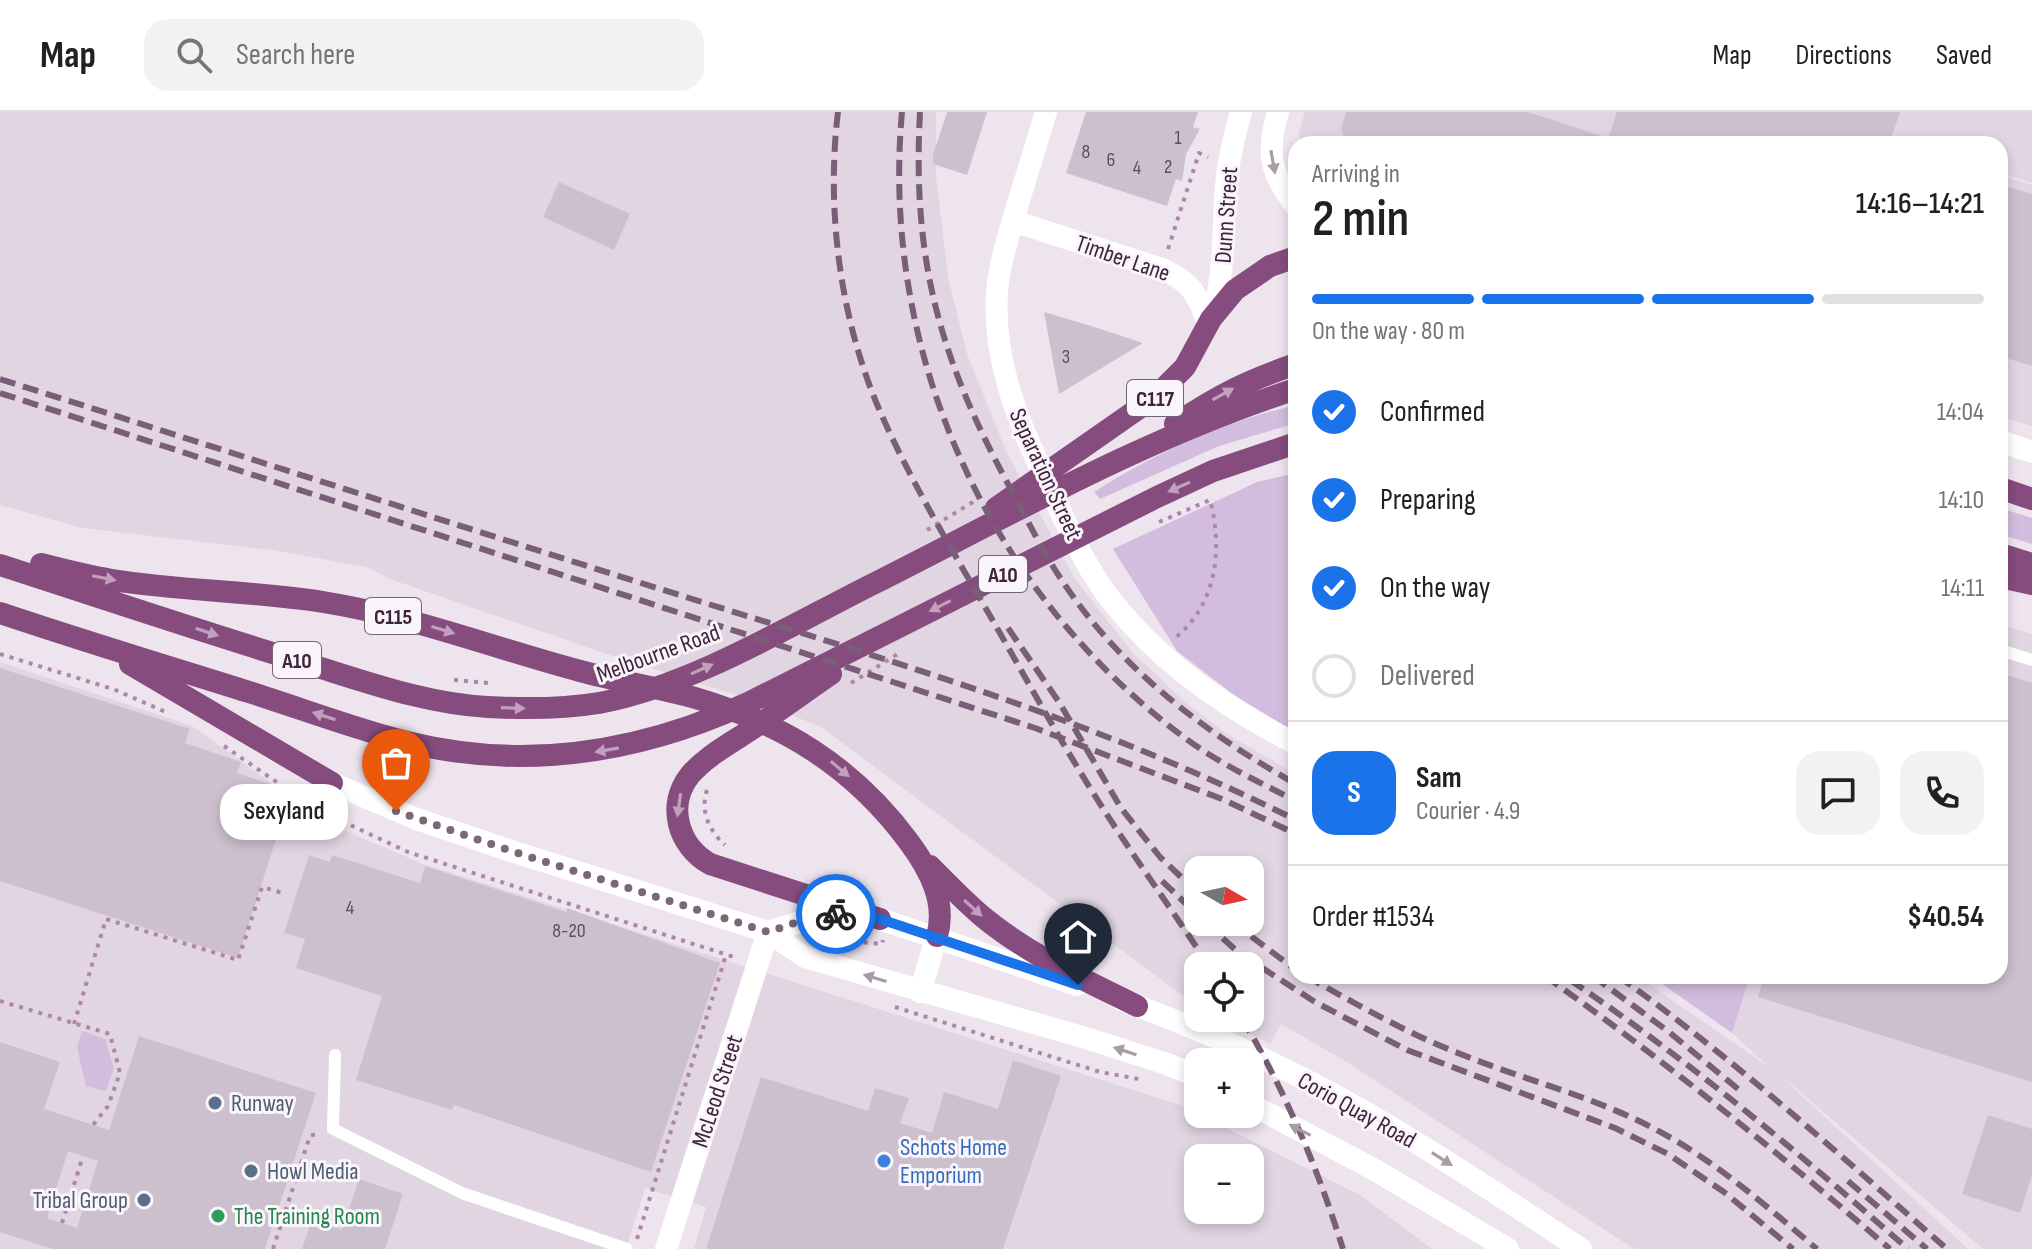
<!DOCTYPE html>
<meta charset="utf-8">
<style>
body{margin:0;font-family:"Sofia Sans Condensed",sans-serif;background:#f2f2f2;color:#202124;height:100vh;display:flex;flex-direction:column;font-size:30px;white-space:nowrap}
*{box-sizing:border-box;margin:0}
p{font-size:26px;color:#757577}
.icon{flex:none;width:44px;height:44px;fill:none;stroke:currentColor;stroke-width:2;stroke-linecap:round;stroke-linejoin:round}
.map{position:relative;flex:1;overflow:hidden}
.panel{position:absolute;left:1288px;top:24px;width:720px;height:848px;display:flex;flex-direction:column;background:#fff;border-radius:24px;box-shadow:0 4px 12px #0003}
.panel>*{flex:none}
.needle{width:52px;rotate:99deg}
.fabs{position:absolute;left:1184px;top:744px;display:grid;gap:16px}
.fabs a{display:grid;place-items:center;width:80px;height:80px;border-radius:16px;background:#fff;box-shadow:0 4px 12px #0003;font-size:40px}
.pin{position:absolute;display:grid;place-items:center;width:68px;height:68px;color:#fff;margin:-82px -34px;border-radius:50% 50% 50% 0;rotate:-45deg;box-shadow:0 0 8px #0007}
.pin .icon{rotate:45deg}
.courier{position:absolute;display:grid;place-items:center;width:80px;height:80px;margin:-40px;border:6px solid #1a73e8;border-radius:50%;background:#fff;color:#222;box-shadow:0 2px 10px #0007}
.bubble{position:absolute;height:56px;border-radius:24px;background:#fff;box-shadow:0 4px 12px #0003;font-size:26px;font-weight:600;line-height:56px;text-align:center}
.summary em{font-style:normal;font-weight:600}
.summary div{display:flex;flex-direction:column-reverse}
.summary{display:flex;align-items:center;justify-content:space-between;height:136px;padding:0 24px}
h1{font-size:52px;font-weight:600;line-height:60px}
.bar{display:grid;grid-template-columns:repeat(4,1fr);gap:12px 8px;align-content:center;height:96px;padding:0 24px}
.bar i{height:10px;border-radius:6px;background:#e0e0e0}
.bar .current{background:#1a73e8}
.bar p{grid-column:span 4}
.line{display:flex;align-items:center;gap:20px;padding:0 24px;border-top:2px solid #e0e0e0}
.line div{flex:1}
.round{display:grid;place-items:center;flex:none;width:84px;height:84px;border-radius:24px;background:#f2f2f2}
ol{padding:0 24px;list-style:none}
li{display:flex;align-items:center;gap:24px;height:88px}
li p{margin-inline-start:auto}
li .icon{padding:8px;border-radius:50%;background:#1a73e8;color:#fff;stroke-width:4}
li:last-child{color:#757577}
li i{width:44px;height:44px;border:4px solid #e0e0e0;border-radius:50%}
header{display:flex;align-items:center;gap:48px;box-sizing:border-box;height:112px;padding:0 40px;background:#fff;border-bottom:2px solid #e0e0e0}
header strong{font-size:38px}
nav{display:flex;gap:44px;margin-inline-start:auto;font-size:28px}
.search{width:560px;height:72px;background:#f2f2f2;display:flex;align-items:center;gap:20px;box-sizing:border-box;padding:0 28px;border-radius:24px;color:#757577;font-size:30px}
.map>svg:first-child{display:block}
.built{fill:#e0d5e1;fill-rule:evenodd}
.green{fill:#d3bdde}
.building{fill:#cdc0ce;fill-rule:evenodd}
.lines{fill:none;stroke-linecap:round;stroke-linejoin:round}
.path{stroke:#b085ad;stroke-width:4;stroke-dasharray:4 6;stroke-linecap:butt}
.service{stroke:#fff;stroke-width:12}
.minor{stroke:#fff;stroke-width:22}
.secondary{stroke:#fff;stroke-width:22}
.trunk{stroke:#864c7e;stroke-width:22}
.rail{stroke:#7a5e77;stroke-width:6;stroke-dasharray:16 8;stroke-linecap:butt}
.oneway{fill:#a99ca7}
.oneway2{fill:#c0a0bc}
.done{stroke:#7c677a;stroke-width:8;stroke-dasharray:0 14.4}
.route{stroke:#1a73e8;stroke-width:10}
.service-dot{fill:#5c6f8a;stroke:#f9f5fa;stroke-width:3}
.shop-dot{fill:#3f7fe0;stroke:#f9f5fa;stroke-width:3}
.leisure-dot{fill:#2e9e5b;stroke:#f9f5fa;stroke-width:3}
.labels{text-anchor:middle;stroke-width:6;stroke-linejoin:round;paint-order:stroke}
.number-label{font-size:20px;fill:#624a60}
.shield{fill:#f9f5fa;stroke:#776275;stroke-width:2}
.shield-label{font-size:22px;font-weight:bold;fill:#3f233c}
.street-label{font-size:24px;fill:#3f233c;stroke:#f9f5fa}
.service-label{font-size:24px;fill:#4e5e75;stroke:#f9f5fa;text-anchor:start}
.shop-label{font-size:24px;fill:#366cbe;stroke:#f9f5fa;text-anchor:start}
.leisure-label{font-size:24px;fill:#27864d;stroke:#f9f5fa;text-anchor:start}
</style>
<header>
<strong>Map</strong>
<div class="search"><svg class="icon" aria-label="search" viewBox="0 0 24 24"><circle cx="10" cy="10" r="6"/><path d="M15 15l6 6"/></svg>Search here</div>
<nav><a>Map</a><a>Directions</a><a>Saved</a></nav>
</header>
<div class="map">
<svg width="2032" height="1137" viewBox="0 0 2032 1137">
<rect width="100%" height="100%" fill="#ede4ed"/>
<path class="built" d="M0 0H936V64L948 165 967 242 1006 339 1075 467 1133 541 1185 590 1228 623 1296 662V864H1637L1769 955 1732 921 1750 864H2000V512L2032 522V1137H1983L1771 955 1968 1137H1634L1350 952 1281 912 1270 932 1220 906H1250V854H1198L1197 894 821 615 764 592 601 540 390 467 367 455 272 438 83 416 0 393ZM1198 758H1250V810H1198Z
M1305 0H2032V71L2000 61V32H1911L1857 15 1906 32H1303L1298 23Z
M2000 63 2032 73V314L2000 304Z
M0 550 192 614 327 711 423 752 1180 993 1360 1083 1432 1137H694L706 1095 645 1076 626 1137H0ZM1198 1046H1250V1098H1198Z"/>
<path class="green" d="M1296 293V311L1219 334 1100 387 1094 380C1155 341 1226 309 1296 293Z
M1296 361V621L1234 583 1177 539 1113 437 1257 370Z
M2000 396 2032 406V432L2000 422Z
M1651 864H1750L1732 921Z
M82 919 105 927 114 956 106 979 86 974 77 935Z"/>
<path class="building" d="M947 0H987L967 63 933 52V43Z
M1086 0H1198L1193 15 1200 17 1186 42 1182 69 1176 67 1167 94 1066 61Z
M1346 0H1528L1608 26 1617 0H1900L1889 32H1347L1341 17Z
M559 70 630 102 614 138 543 105Z
M2000 72 2032 82V254L2000 244Z
M1044 200 1088 213 1143 231 1059 282Z
M0 556 190 617 185 631 241 650 237 661 280 675 290 683 238 846 0 769Z
M2000 561 2032 571V970L1758 885 1764 864H2000Z
M309 743 330 750 332 743 420 771 425 754 566 800 567 796 720 851 651 1060 454 993 452 998 356 968 382 884 296 856 305 827 284 821Z
M139 924 316 981 265 1137H52L0 1120V930L60 950 44 997 109 1018ZM68 1039 98 1049 77 1116 47 1106Z
M1013 948 1061 964 1003 1137H706L761 965 868 999 875 976 909 986 900 1011 932 1021 944 980 998 997Z
M1988 1003 2032 1017V1063L2020 1101 1962 1082Z
M359 1067 403 1082 385 1137H302L310 1113 319 1116 321 1110 342 1118Z"/>
<g class="lines">
<path class="path" d="M1168 137 1199 41 1208 45
M1159 410 1210 388C1223 437 1217 492 1175 526
M927 418 978 387
M0 542 113 577 168 601
M454 568 489 571
M851 571 901 540
M224 634 316 697 408 740 737 846
M707 678C700 699 709 719 725 733
M828 832 829 827 882 832 883 828
M0 889 110 922 120 961 108 994 93 1013
M895 895 1100 960 1139 967
M74 912 106 807 238 848 262 775 286 782
M62 1111 83 1044
M637 1127 726 843
M273 1137 310 1024 319 1021"/>
<path class="service" d="M2000 538 2032 548
M335 943 333 1017 462 1081 627 1137"/>
<path class="minor" d="M1013 109 1162 157C1191 170 1198 182 1208 212
M2000 329 2032 340
M666 1137 768 820"/>
<path class="secondary" d="M1046 0C1036 33 1026 66 1016 98 1008 126 999 152 997 181 993 242 1014 300 1040 355 1062 401 1082 453 1115 493 1163 553 1228 597 1296 632
M1278 0C1266 41 1270 61 1296 94
M1211 206C1226 163 1222 119 1226 74 1228 49 1234 25 1241 0
M332 671 414 706 511 739 768 820 805 845 1089 927 1167 952 1198 965
M768 820 822 803 874 805 1077 873
M920 880 937 824
M1121 888C1184 911 1246 937 1306 968 1401 1017 1491 1078 1581 1137
M1250 992 1375 1058 1508 1137"/>
<path class="trunk" d="M1175 312C1219 283 1246 269 1296 252
M2000 376 2032 387
M996 396 1155 285 1185 255 1211 207 1235 178 1270 154 1296 145
M2000 442 2032 452
M41 452C64 458 88 464 112 468 182 479 253 479 323 490 411 504 494 536 580 559 617 569 655 575 692 585 782 611 853 654 909 730 929 757 947 790 937 824
M0 453C102 486 203 520 305 551 364 569 426 592 488 595 525 597 562 597 599 591 691 574 789 514 873 472 1012 402 1147 325 1296 277
M2000 465 2032 472
M0 501C83 529 166 554 249 580 303 597 357 618 411 631 528 659 641 640 748 591L1157 385 1213 359 1296 331
M130 552 332 671
M831 562C805 580 780 598 755 615 733 630 707 643 690 663 666 693 678 734 710 752L880 807
M930 754C947 771 964 789 983 805 1029 843 1085 868 1137 894"/>
<path class="rail" d="M838 0C826 98 840 206 879 297 912 373 956 444 997 516 1032 577 1066 639 1104 698 1138 751 1175 802 1209 854
M902 0C880 241 988 478 1181 623 1216 650 1257 669 1296 689
M920 0C912 146 939 244 1008 372 1025 403 1041 437 1061 467 1119 556 1205 621 1296 672
M0 267C230 340 459 414 689 486 894 550 1103 611 1296 708
M0 281 1035 616 1222 687 1296 722
M1008 516 1059 590 1121 696 1160 745 1198 781
M1162 769 1198 803
M1205 810 1239 841 1315 890 1407 938 1615 1016 1668 1042 1724 1080 1793 1137
M1232 810 1296 858
M1306 864C1358 893 1408 922 1463 943 1525 968 1591 984 1651 1015 1712 1046 1765 1093 1817 1137
M1545 864C1665 949 1779 1041 1890 1137
M1593 864 1669 920 1738 977
M1618 864C1734 947 1840 1043 1947 1137
M1570 868C1690 949 1800 1042 1908 1137
M1242 906C1286 981 1317 1054 1343 1137
M1848 1069 1927 1137"/>
</g>
<defs><path id="oneway-solid" d="M-6-.8H1V-3.2L6.5 0L1 3.2V.8H-6Z" transform="scale(2)"/></defs>
<g class="oneway">
<use href="#oneway-solid" transform="translate(1273 50) rotate(80)"/>
<use href="#oneway-solid" transform="translate(875 866) rotate(-163)"/>
<use href="#oneway-solid" transform="translate(1125 939) rotate(-162)"/>
<use href="#oneway-solid" transform="translate(1300 1018) rotate(-153)"/>
<use href="#oneway-solid" transform="translate(1442 1047) rotate(32)"/>
</g>
<g class="oneway2">
<use href="#oneway-solid" transform="translate(1223 282) rotate(-29)"/>
<use href="#oneway-solid" transform="translate(1179 375) rotate(156)"/>
<use href="#oneway-solid" transform="translate(104 466) rotate(11)"/>
<use href="#oneway-solid" transform="translate(940 494) rotate(153)"/>
<use href="#oneway-solid" transform="translate(443 518) rotate(17)"/>
<use href="#oneway-solid" transform="translate(207 520) rotate(18)"/>
<use href="#oneway-solid" transform="translate(702 557) rotate(-24)"/>
<use href="#oneway-solid" transform="translate(513 596) rotate(2)"/>
<use href="#oneway-solid" transform="translate(324 604) rotate(-162)"/>
<use href="#oneway-solid" transform="translate(607 638) rotate(170)"/>
<use href="#oneway-solid" transform="translate(840 657) rotate(40)"/>
<use href="#oneway-solid" transform="translate(679 693) rotate(98)"/>
<use href="#oneway-solid" transform="translate(973 796) rotate(42)"/>
</g>
<g class="lines">
<path class="done" d="M396 699 511 739 768 820 815 804 836 802"/>
<path class="route" d="M836 802 880 807 1078 873"/>
</g>
<g class="service-dot">
<circle cx="215" cy="991" r="8"/>
<circle cx="251" cy="1059" r="8"/>
<circle cx="144" cy="1088" r="8"/>
</g>
<circle class="shop-dot" cx="884" cy="1049" r="8"/>
<circle class="leisure-dot" cx="218" cy="1104" r="8"/>
<g class="labels">
<g class="number-label">
<text x="1178" y="32">1</text>
<text x="1086" y="46">8</text>
<text x="1111" y="54">6</text>
<text x="1168" y="61">2</text>
<text x="1137" y="62">4</text>
<text x="1066" y="251">3</text>
<text x="350" y="802">4</text>
<text x="569" y="825">8-20</text>
</g>
<g class="shield">
<rect x="1127" y="268" width="56" height="36" rx="6"/>
<rect x="979" y="444" width="48" height="36" rx="6"/>
<rect x="365" y="486" width="56" height="36" rx="6"/>
<rect x="273" y="530" width="48" height="36" rx="6"/>
</g>
<g class="shield-label">
<text x="1155" y="294">C117</text>
<text x="1003" y="470">A10</text>
<text x="393" y="512">C115</text>
<text x="297" y="556">A10</text>
</g>
<g class="street-label">
<text transform="translate(1226 103) rotate(-86)" y="8">Dunn Street</text>
<text transform="translate(1123 146) rotate(19)" y="8">Timber Lane</text>
<text transform="translate(1046 362) rotate(65)" y="8">Separation Street</text>
<text transform="translate(658 541) rotate(-20)" y="8">Melbourne Road</text>
<text transform="translate(717 979) rotate(-72)" y="8">McLeod Street</text>
<text transform="translate(1357 998) rotate(29)" y="8">Corio Quay Road</text>
</g>
<g class="service-label">
<text x="231" y="999">Runway</text>
<text x="267" y="1067">Howl Media</text>
<text x="128" y="1096" text-anchor="end">Tribal Group</text>
</g>
<g class="shop-label">
<text x="900" y="1043">Schots Home<tspan x="900" dy="28">Emporium</tspan></text>
</g>
<g class="leisure-label">
<text x="234" y="1112">The Training Room</text>
</g>
</g>
</svg>
<div class="fabs">
<a><svg class="needle" viewBox="-14 -14 28 28"><path d="M0-13l5 13h-10z" fill="#e53935"/><path d="M0 13l5-13h-10z" fill="#757577"/></svg></a>
<a><svg class="icon" aria-label="locate" viewBox="0 0 24 24"><circle cx="12" cy="12" r="6"/><path d="M12 2v4M12 18v4M2 12h4M18 12h4"/></svg></a>
<a>+</a>
<a>−</a>
</div>
<div class="pin" style="left:396px;top:699px;background:#ea580c"><svg class="icon" aria-label="bag" viewBox="0 0 24 24"><path d="M5 8h14l-1 12H6zM9 8a3 3 0 0 1 6 0"/></svg></div>
<div class="pin" style="left:1078px;top:873px;background:#1f2937"><svg class="icon" aria-label="home" viewBox="0 0 24 24"><path d="M3 11l9-7 9 7M6 9v11h12V9"/></svg></div>
<div class="courier" style="left:836px;top:802px"><svg class="icon" aria-label="bike" viewBox="0 0 24 24"><circle cx="6" cy="16" r="4"/><circle cx="18" cy="16" r="4"/><path d="M6 16l4-8h5l3 8M10 8l3 8H6M13 5h3"/></svg></div>
<div class="bubble" style="left:220px;top:672px;width:128px">Sexyland</div>
<section class="panel">
<div class="summary"><div><h1>2 min</h1><p>Arriving in</p></div><em>14:16–14:21</em></div>
<div class="bar"><i class="current"></i><i class="current"></i><i class="current"></i><i></i><p>On the way · 80 m</p></div>
<ol>
<li><svg class="icon" aria-label="check" viewBox="0 0 24 24"><path d="M5 12l5 5 9-10"/></svg>Confirmed<p>14:04</p></li>
<li><svg class="icon" aria-label="check" viewBox="0 0 24 24"><path d="M5 12l5 5 9-10"/></svg>Preparing<p>14:10</p></li>
<li><svg class="icon" aria-label="check" viewBox="0 0 24 24"><path d="M5 12l5 5 9-10"/></svg>On the way<p>14:11</p></li>
<li><i></i>Delivered</li>
</ol>
<div class="line" style="height:144px"><b class="round" style="background:#1a73e8;color:#fff">S</b><div><b>Sam</b><p>Courier · 4.9</p></div><a class="round"><svg class="icon" aria-label="chat" viewBox="0 0 24 24"><path d="M4 5h16v11H9l-5 4z"/></svg></a><a class="round"><svg class="icon" aria-label="phone" viewBox="0 0 24 24"><path d="M5 4h4l2 5-3 2q2 4 5 5l2-3 5 2v4C11 20 4 13 5 4z"/></svg></a></div>
<div class="line" style="height:104px"><div>Order #1534</div><b>$40.54</b></div>
</section>
</div>
